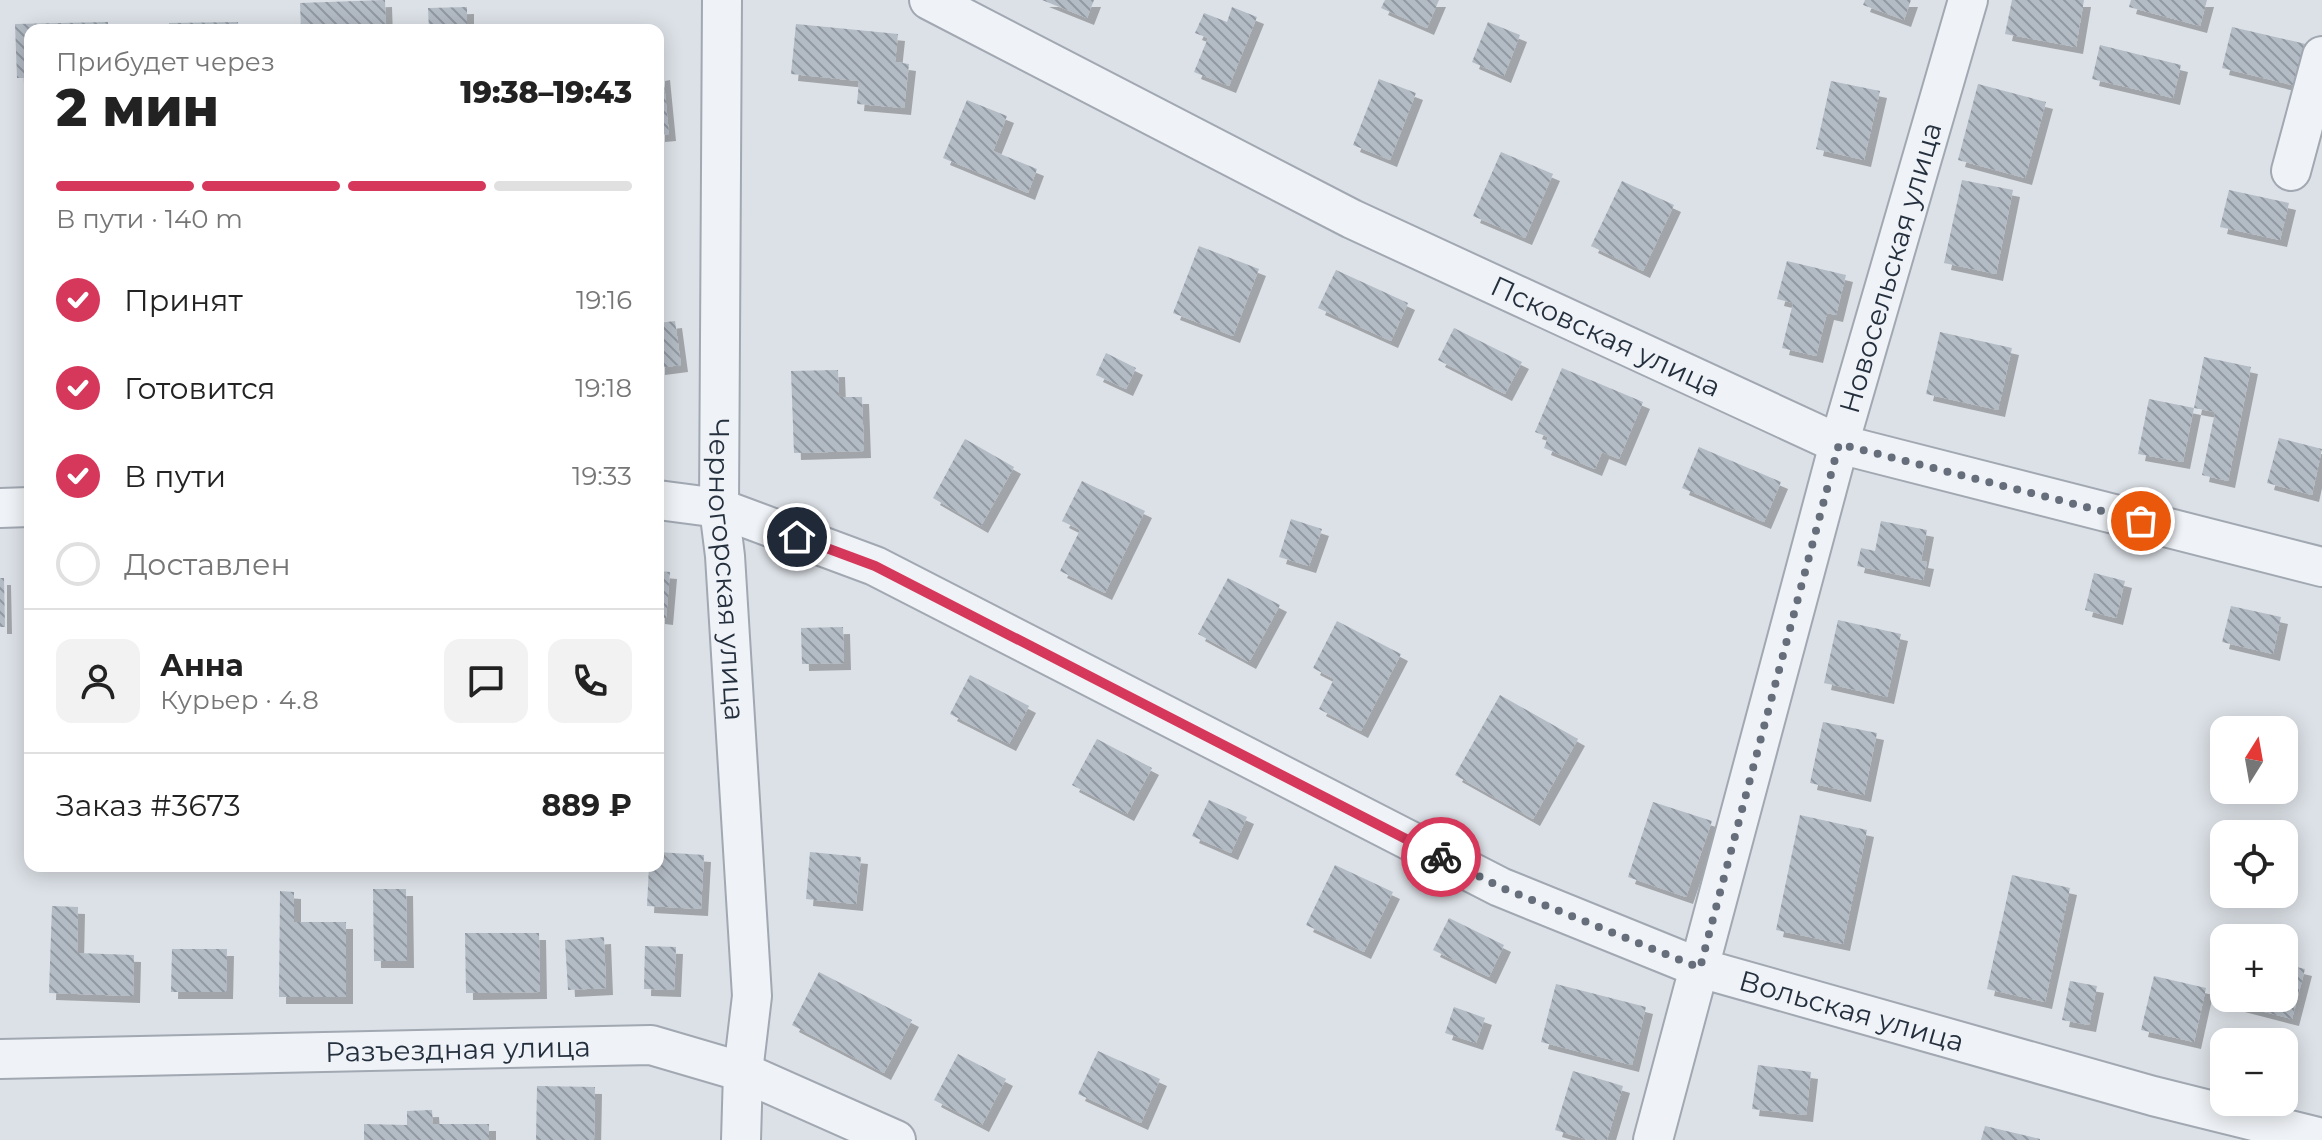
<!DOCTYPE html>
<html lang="ru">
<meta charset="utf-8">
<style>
body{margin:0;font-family:Montserrat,sans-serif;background:#f2f2f2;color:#222;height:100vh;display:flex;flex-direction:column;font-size:30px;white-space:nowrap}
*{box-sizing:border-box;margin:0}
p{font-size:26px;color:#767676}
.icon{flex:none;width:44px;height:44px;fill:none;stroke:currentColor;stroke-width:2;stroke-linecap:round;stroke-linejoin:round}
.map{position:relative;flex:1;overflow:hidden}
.sheet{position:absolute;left:24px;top:24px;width:640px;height:848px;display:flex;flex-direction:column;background:#fff;border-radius:16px;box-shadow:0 4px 20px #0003}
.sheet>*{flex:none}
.needle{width:52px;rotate:11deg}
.fabs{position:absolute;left:2210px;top:716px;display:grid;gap:16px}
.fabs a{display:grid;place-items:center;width:88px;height:88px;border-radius:16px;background:#fff;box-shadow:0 4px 20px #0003;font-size:40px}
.pin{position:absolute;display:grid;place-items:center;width:68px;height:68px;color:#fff;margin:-34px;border:4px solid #fff;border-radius:50%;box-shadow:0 2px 8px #0007}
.courier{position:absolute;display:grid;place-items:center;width:80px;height:80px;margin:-40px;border:6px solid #d6385b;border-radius:50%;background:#fff;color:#222;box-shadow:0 2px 10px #0007}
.headline em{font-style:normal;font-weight:800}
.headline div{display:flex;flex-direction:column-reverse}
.headline{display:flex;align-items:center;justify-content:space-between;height:136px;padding:0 32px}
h1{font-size:52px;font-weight:800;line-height:60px}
.bar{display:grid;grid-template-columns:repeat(4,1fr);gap:12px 8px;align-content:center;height:96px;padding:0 32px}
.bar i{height:10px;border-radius:6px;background:#e0e0e0}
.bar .active{background:#d6385b}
.bar p{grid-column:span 4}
.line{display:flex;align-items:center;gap:20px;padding:0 32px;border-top:2px solid #e0e0e0}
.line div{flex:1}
.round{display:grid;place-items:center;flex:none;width:84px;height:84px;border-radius:16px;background:#f2f2f2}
ol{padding:0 32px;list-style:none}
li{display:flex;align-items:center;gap:24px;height:88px}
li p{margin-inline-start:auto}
li .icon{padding:8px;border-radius:50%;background:#d6385b;color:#fff;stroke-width:4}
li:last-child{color:#767676}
li i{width:44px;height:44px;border:4px solid #e0e0e0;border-radius:50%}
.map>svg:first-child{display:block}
.building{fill:url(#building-back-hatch);filter:url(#shadow)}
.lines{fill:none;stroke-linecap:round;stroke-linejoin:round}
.minor-casing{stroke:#a1a8b1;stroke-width:42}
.minor{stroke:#eff2f6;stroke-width:38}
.done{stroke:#656e7a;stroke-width:8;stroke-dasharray:0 14.4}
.route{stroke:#d6385b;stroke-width:10}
.labels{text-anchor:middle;stroke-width:7;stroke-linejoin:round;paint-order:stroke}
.street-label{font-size:28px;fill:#25303f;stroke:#ecf0f5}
</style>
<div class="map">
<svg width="2322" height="1140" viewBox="0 0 2322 1140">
<defs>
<pattern id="building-back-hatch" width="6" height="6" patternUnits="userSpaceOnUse" patternTransform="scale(2)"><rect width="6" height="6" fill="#b3bbc4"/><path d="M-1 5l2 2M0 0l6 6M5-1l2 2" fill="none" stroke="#9198a1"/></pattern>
<filter id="shadow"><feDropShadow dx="7" dy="7" stdDeviation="0" flood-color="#0004"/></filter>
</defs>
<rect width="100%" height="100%" fill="#dce1e7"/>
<path class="building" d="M385 0 386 30H301L300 3Z
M1042 0H1094L1087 18Z
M1385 0H1439L1427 28 1381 8Z
M1865 0H1911L1904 20 1863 5Z
M2012 0H2084L2076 47 2005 34Z
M2131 0H2207L2200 26 2129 7Z
M467 7V30H429L428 8Z
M1232 7 1257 17 1229 86 1194 72 1208 38 1195 33 1204 13 1227 22Z
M108 22V30H30V78H17L15 24Z
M238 22V30H169V23Z
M1488 22 1520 35 1504 76 1472 62Z
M796 24 898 34 895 62 909 64 904 108 857 104 859 81 791 74Z
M2232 27 2310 45 2300 87 2222 68Z
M2100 45 2181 65 2173 98 2092 79Z
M663 73 669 134 658 135V74Z
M1379 79 1416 93 1390 160 1353 145Z
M1831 81 1880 91 1864 160 1816 149Z
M1978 84 2046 102 2025 178 1958 160Z
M967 100 1007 116 993 151 1037 169 1028 193 943 158Z
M1501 152 1553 174 1525 238 1473 216Z
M1962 180 2013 190 1996 274 1944 263Z
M1622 181 1674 205 1643 271 1591 246Z
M2229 190 2289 203 2280 240 2220 227Z
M1199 246 1259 269 1233 336 1173 313Z
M1787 261 1846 275 1836 315 1827 313 1816 356 1782 348 1793 303 1777 299Z
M1336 270 1408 303 1391 341 1318 308Z
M675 321 681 365 658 368V323Z
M1454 328 1522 362 1505 394 1438 360Z
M1940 332 2012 348 1998 410 1926 394Z
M1106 353 1136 368 1126 389 1096 375Z
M2204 357 2251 367 2228 481 2202 475 2215 412 2194 408Z
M1562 368 1643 402 1619 459 1602 452 1595 469 1544 448 1548 437 1535 432Z
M838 370 839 397H862L864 451 794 453 791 371Z
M2149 399 2194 408 2183 462 2138 454Z
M24 404H30V447H24Z
M2279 438 2322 449 2312 495 2267 483Z
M965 439 1014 467 981 526 933 498Z
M1699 447 1781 482 1764 522 1682 488Z
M1082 481 1145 511 1105 593 1060 571 1080 530 1062 521Z
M1291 519 1322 529 1309 566 1279 557Z
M1881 521 1927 530 1921 561 1927 562 1923 580 1857 566 1861 548 1875 551Z
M658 571 670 572 666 618 658 617Z
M2094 573 2125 581 2116 618 2085 610Z
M0 578H4L5 627H0Z
M1228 578 1280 605 1249 662 1198 634Z
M2231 606 2281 617 2273 654 2222 642Z
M1838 620 1901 634 1887 697 1824 683Z
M1337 621 1401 654 1361 731 1319 709 1334 679 1313 668Z
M843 627 844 663 802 664 801 628Z
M970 675 1029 706 1009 744 950 714Z
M1500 695 1578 739 1533 819 1455 775Z
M1823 722 1877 733 1864 795 1810 783Z
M1097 739 1152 768 1127 814 1072 785Z
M1209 800 1247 817 1231 853 1192 836Z
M1653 802 1712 821 1686 897 1628 877Z
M1800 815 1867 830 1843 944 1776 930Z
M658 852 704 855 701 909 647 906 649 866H658Z
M810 852 861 857 856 904 806 899Z
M1335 865 1393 892 1364 952 1306 925Z
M2012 875 2070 888 2045 1002 1987 989Z
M373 889H406L407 961H374Z
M280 891 294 892V922H346V997H279Z
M52 906 78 907 77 953 134 955 133 996 49 993Z
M1449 918 1504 945 1489 977 1433 950Z
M465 933H539L540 992 466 993Z
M604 937 606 988 568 990 565 940Z
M645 946 676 947 674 990 644 989Z
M172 949H227L226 992H171Z
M2284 964 2305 969 2292 1019 2230 1003 2231 998H2284Z
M819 972 912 1020 884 1073 792 1025Z
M2154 976 2206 988 2194 1042 2141 1030Z
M2070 981 2097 986 2089 1025 2062 1020Z
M1556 984 1646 1007 1632 1065 1541 1042Z
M1454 1007 1485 1018 1476 1043 1445 1033Z
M1098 1051 1160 1079 1141 1123 1078 1094Z
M958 1054 1006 1079 982 1125 934 1100Z
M1758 1065 1811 1072 1806 1115 1752 1109Z
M1573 1071 1623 1086 1607 1140H1588L1555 1130Z
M537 1086 595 1087 594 1140H536Z
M432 1110 433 1124H489V1140H364V1124L407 1125V1111Z
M1985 1126 2040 1139V1140H1981Z"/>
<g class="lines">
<defs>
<g id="minor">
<path id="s1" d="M722 0 719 508 725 556 752 996 743 1072 741 1140"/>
<path id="s2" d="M929 0 1352 219 1839 444 2322 567"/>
<path d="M2291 171 2322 56"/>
<path id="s3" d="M658 500 719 508 875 566 1500 887 1700 968 2153 1096 2322 1138"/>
<path d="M0 508 30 507"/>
<path id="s4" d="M0 1059 651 1045 743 1072 896 1140"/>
<path id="s5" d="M1653 1140 1839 444 1968 0"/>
</g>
</defs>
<use href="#minor" class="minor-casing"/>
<use href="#minor" class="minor"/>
</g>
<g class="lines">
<path class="done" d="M1441 857 1500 887 1700 968 1839 444 2141 521"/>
<path class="route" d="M797 537 875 566 1441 857"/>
</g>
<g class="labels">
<g class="street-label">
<text dy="10" stroke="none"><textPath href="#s5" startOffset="904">Новосельская улица</textPath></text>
<text dy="10" stroke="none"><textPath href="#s2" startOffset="756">Псковская улица</textPath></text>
<text dy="10" stroke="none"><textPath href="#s1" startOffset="570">Черногорская улица</textPath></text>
<text dy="10" stroke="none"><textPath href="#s3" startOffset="1304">Вольская улица</textPath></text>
<text dy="10" stroke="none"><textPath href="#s4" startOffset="458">Разъездная улица</textPath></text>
</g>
</g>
</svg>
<div class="fabs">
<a><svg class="needle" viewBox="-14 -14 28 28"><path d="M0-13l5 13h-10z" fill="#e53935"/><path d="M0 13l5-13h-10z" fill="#767676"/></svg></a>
<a><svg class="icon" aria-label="locate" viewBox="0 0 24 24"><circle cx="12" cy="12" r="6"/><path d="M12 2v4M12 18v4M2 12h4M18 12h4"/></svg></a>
<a>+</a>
<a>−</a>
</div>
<div class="pin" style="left:2141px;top:521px;background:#ea580c"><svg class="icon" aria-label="bag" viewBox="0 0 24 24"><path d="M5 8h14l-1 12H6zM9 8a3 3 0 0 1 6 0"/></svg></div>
<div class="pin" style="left:797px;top:537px;background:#1f2937"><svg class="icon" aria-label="home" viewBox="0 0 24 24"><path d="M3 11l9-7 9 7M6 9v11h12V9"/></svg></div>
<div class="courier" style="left:1441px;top:857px"><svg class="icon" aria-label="bike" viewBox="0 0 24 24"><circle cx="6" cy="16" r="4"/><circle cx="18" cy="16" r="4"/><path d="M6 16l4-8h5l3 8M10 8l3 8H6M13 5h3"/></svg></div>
<section class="sheet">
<div class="headline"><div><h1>2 мин</h1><p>Прибудет через</p></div><em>19:38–19:43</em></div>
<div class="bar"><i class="active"></i><i class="active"></i><i class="active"></i><i></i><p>В пути · 140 m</p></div>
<ol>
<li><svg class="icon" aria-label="check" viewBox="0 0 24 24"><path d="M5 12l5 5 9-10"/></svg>Принят<p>19:16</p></li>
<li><svg class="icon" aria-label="check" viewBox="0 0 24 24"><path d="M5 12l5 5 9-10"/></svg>Готовится<p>19:18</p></li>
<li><svg class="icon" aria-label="check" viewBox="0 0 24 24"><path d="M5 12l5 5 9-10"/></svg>В пути<p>19:33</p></li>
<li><i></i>Доставлен</li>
</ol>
<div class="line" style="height:144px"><a class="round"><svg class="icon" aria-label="person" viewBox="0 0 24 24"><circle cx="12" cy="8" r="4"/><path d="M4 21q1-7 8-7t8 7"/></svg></a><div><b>Анна</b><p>Курьер · 4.8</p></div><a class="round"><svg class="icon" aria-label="chat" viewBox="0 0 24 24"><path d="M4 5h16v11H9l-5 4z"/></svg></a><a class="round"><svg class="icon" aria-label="phone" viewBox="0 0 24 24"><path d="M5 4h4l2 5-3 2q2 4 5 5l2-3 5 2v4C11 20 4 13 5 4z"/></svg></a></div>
<div class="line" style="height:104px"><div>Заказ #3673</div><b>889 ₽</b></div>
</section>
</div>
